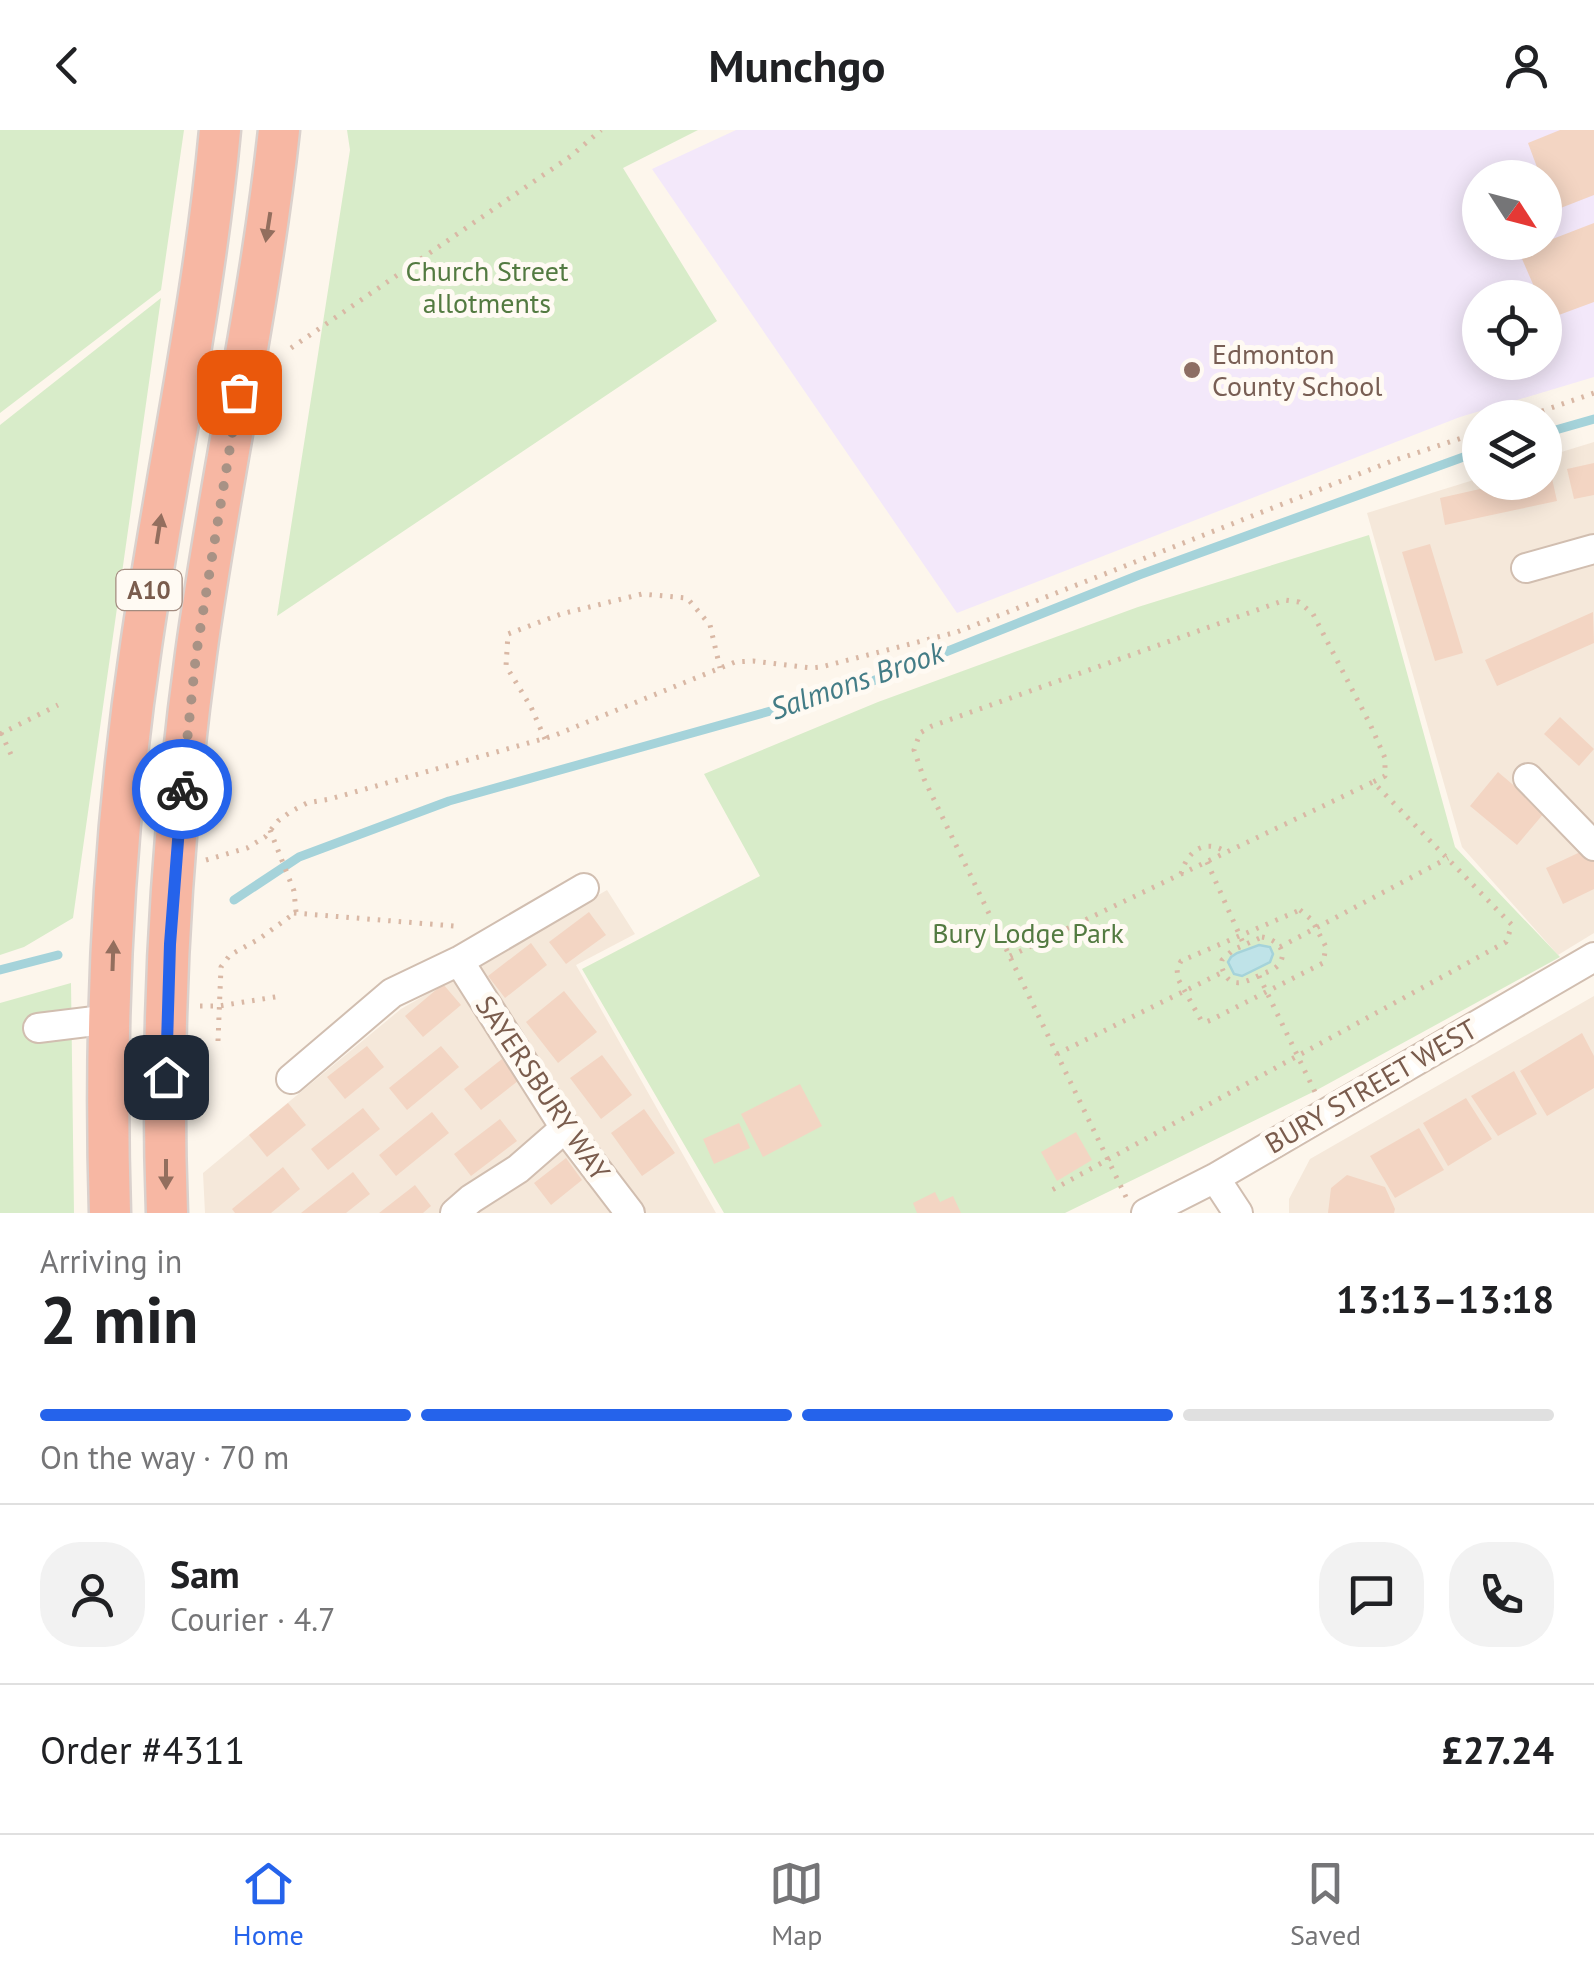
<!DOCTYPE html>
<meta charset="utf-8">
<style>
body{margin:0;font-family:"PT Sans",sans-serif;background:#f2f2f2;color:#202124;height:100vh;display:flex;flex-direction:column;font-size:38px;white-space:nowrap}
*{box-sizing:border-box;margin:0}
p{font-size:32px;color:#757577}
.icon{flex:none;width:55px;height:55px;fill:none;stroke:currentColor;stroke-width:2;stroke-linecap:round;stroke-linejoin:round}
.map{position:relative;height:1083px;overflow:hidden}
.drawer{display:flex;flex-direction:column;background:#fff;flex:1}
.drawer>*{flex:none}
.needle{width:65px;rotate:126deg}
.buttons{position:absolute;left:1462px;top:30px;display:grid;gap:20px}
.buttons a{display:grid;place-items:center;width:100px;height:100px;border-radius:50%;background:#fff;box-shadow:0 5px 25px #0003;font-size:50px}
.pin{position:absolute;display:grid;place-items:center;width:85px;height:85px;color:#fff;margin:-42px;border-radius:20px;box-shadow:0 5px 15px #0006}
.courier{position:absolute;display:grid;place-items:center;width:100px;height:100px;margin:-50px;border:8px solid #2563eb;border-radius:50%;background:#fff;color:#222;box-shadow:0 2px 12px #0007}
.summary em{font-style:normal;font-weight:700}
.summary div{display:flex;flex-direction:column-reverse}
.summary{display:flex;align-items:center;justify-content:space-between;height:170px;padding:0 40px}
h1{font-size:65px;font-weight:700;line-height:75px}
.bar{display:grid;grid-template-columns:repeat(4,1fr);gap:15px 10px;align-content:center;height:120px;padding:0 40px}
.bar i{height:12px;border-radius:8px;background:#e0e0e0}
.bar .current{background:#2563eb}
.bar p{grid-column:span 4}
.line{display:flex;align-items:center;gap:25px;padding:0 40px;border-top:2px solid #e0e0e0}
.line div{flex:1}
.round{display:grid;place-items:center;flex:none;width:105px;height:105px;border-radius:40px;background:#f2f2f2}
header{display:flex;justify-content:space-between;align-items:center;height:130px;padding:0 40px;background:#fff;font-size:45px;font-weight:700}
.menu{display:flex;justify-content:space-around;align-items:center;height:140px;border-top:2px solid #e0e0e0;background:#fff;font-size:28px;color:#757577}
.menu a{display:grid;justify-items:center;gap:5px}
.menu .current{color:#2563eb}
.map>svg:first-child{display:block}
.residential{fill:#f5e8da}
.education{fill:#f3e8fa;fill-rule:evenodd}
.green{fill:#d8ecc9}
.water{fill:#bfe3e8;stroke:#a5d3da;stroke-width:2.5}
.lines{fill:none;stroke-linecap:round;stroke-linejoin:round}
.stream{stroke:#a5d3da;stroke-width:9}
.building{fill:#f3d5c3}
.minor-casing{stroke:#d1beb0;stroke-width:32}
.highway-casing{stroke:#dad1cd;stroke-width:45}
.path{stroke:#d9b8a5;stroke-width:5;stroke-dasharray:2.5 8;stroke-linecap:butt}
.minor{stroke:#fff;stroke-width:28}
.highway{stroke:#f7b7a3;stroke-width:40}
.oneway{fill:#936e5e}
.done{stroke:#a89285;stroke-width:10;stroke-dasharray:0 18}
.route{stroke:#2563eb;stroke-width:12}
.education-dot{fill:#8d6e63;stroke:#fffaf3;stroke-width:4}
.labels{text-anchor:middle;stroke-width:10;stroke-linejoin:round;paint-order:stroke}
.shield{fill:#fffaf3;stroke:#a28b7f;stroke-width:2.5}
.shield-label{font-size:25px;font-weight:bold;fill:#7a5c4d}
.park-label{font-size:28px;fill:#537a41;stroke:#fffaf3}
.education-label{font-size:28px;fill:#785e54;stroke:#fffaf3;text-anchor:start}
.street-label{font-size:28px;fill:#7a5c4d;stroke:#fffaf3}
.water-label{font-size:30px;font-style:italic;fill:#437c86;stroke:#fffaf3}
</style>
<header><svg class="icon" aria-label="back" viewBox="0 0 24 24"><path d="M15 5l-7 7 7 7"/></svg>Munchgo<svg class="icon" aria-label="person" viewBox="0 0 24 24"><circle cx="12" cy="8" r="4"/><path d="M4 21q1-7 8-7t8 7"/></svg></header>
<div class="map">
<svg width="1594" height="1083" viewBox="0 0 1594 1083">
<rect width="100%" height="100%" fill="#fdf6ec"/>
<path class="residential" d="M1594 312V803L1558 825 1462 717 1367 383 1480 348V352H1545V327Z
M607 760 635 804 576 835 716 1083H205L203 1043 401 879Z
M1594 866V1083H1289V1069L1310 1029Z"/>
<path class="education" d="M736 0H1594V247L1460 287 957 483 652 39ZM1480 48H1545V112H1480ZM1480 168H1545V232H1480Z"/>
<path class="green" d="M0 0H184L161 160 0 283Z
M347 0H698L623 38 717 191 277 486 350 20Z
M161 168 73 788 24 817 0 825V295Z
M1369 405 1455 717 1560 827 1315 961 1065 1083H724L582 839 760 746 704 644 878 572 1138 477Z
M71 853 74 1083H0V873Z"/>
<path class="water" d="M1259 815 1270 817 1273 824 1270 832 1242 846 1234 844 1228 832 1231 827 1237 823Z"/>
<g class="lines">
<path class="stream" d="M1545 303 1594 289
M234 770 299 727 449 671 860 556 1139 445 1480 321
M0 840 58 825"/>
</g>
<path class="building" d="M1560 0H1594V65L1553 81 1545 58V48H1541L1528 13Z
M1594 93V172L1548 189 1545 182V168H1539L1519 122Z
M1594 333V365L1574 369 1567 339Z
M1551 344 1557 371 1445 395 1440 368 1511 352H1545V345Z
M1430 414 1463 523 1435 531 1402 422Z
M1593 482 1594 513 1497 556 1485 530Z
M1560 587 1594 619 1579 636 1544 604Z
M1498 642 1545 682 1517 715 1470 676Z
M1589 718 1594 727V759L1563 774 1546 738Z
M589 782 606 805 566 834 549 812Z
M531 813 547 835 505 868 488 846Z
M443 854 461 875 423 907 405 886Z
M564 861 597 902 558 933 526 892Z
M1582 903 1594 926V958L1547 986 1520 941Z
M367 916 384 937 345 969 327 947Z
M441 916 459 937 407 980 389 958Z
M602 925 632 965 601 989 570 948Z
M502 929 518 951 481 980 464 959Z
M1514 941 1537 984 1498 1006 1471 966Z
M800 954 822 996 763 1027 741 984Z
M1466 968 1492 1009 1448 1036 1423 993Z
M288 973 306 995 267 1027 249 1005Z
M363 978 380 999 328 1040 311 1019Z
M644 979 675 1023 642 1046 611 1003Z
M432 982 449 1003 396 1046 379 1025Z
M500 989 517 1011 471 1046 454 1024Z
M739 993 750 1018 714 1034 703 1009Z
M1419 998 1444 1040 1395 1068 1370 1026Z
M1076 1002 1092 1030 1057 1051 1041 1022Z
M566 1028 582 1050 551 1075 534 1053Z
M283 1037 300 1059 271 1083H235L232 1079Z
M353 1042 370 1064 346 1083H301Z
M1347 1045 1385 1057 1395 1079 1394 1083H1328L1331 1058Z
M415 1055 431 1076 423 1083H379Z
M935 1062 940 1072 953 1066 961 1083H917L913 1073Z"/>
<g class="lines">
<defs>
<path id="minor" d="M1526 438 1594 419
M1528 648 1594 716
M459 831 565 998 630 1083
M38 898 111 889
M291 949 392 863 459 831 584 758
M1215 1048 1238 1083
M455 1083 471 1069 518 1039 565 998
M1146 1083 1215 1048 1594 827"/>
<path id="highway" d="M110 1083C104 895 113 703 141 516 166 344 204 173 220 0
M167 1083C160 897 171 708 196 524 220 348 260 176 279 0"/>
</defs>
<use href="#minor" class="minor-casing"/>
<use href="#highway" class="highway-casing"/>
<path class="path" d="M291 218 571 26 601 0
M1522 288 1594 263
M1 603 14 631
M0 604 58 575
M545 609 531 577 506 536 508 504 561 484 642 464 687 468 710 495 720 538
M206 730 247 718 265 707 278 691 290 682 307 673 330 669 553 606 735 532 753 531 812 538 821 537 957 502 1392 331 1480 302
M1207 732 1244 815
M1181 744C1187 721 1205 708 1226 722
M1300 780 1312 790 1326 817 1323 833 1211 890 1206 892 1201 890 1178 849 1177 839 1181 831Z
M294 783 454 796 458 801
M1262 807C1275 809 1289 820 1279 834 1275 840 1264 843 1258 846 1240 855 1228 858 1221 835L1222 830 1233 820Z
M1280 817 1448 728
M1010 826 1373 652 1512 795 1506 812 1052 1060
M1259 846 1315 962
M200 876H219L281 866
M218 911 221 837 230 825 259 809 296 782 294 761 270 700
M1057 924 1223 842
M1126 1067 924 649 914 620 920 603 932 596 1285 470 1299 472 1313 484 1370 594 1385 628V646L1373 652"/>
<use href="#minor" class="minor"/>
<use href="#highway" class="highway"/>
</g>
<defs><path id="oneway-solid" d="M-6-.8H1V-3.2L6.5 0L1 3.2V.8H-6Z" transform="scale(2.5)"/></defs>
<g class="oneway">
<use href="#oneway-solid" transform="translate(268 97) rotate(99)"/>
<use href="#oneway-solid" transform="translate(159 399) rotate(-81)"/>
<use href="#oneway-solid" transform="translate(113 826) rotate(-88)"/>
<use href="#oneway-solid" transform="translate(166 1044) rotate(90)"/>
</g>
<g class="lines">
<path class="done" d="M182 659 196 525 239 262"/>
<path class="route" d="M166 947 170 814 182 659"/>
</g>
<circle class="education-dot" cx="1192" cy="240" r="10"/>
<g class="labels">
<rect class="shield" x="116.5" y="440" width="65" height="40" rx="8"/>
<g class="shield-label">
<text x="149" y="469">A10</text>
</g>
<g class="park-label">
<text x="487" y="151">Church Street<tspan x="487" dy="32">allotments</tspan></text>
<text x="1028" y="813">Bury Lodge Park</text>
</g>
<g class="education-label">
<text x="1212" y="234">Edmonton<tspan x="1212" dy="32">County School</tspan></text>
</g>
<g class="street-label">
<text transform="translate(1371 956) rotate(-30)" y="10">BURY STREET WEST</text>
<text transform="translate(543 958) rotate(56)" y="10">SAYERSBURY WAY</text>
</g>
<g class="water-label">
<text transform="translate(857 551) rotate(-19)" y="10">Salmons Brook</text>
</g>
</g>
</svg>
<div class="buttons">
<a><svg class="needle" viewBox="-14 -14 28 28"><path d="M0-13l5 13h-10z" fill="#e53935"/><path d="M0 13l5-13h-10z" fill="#757577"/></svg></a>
<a><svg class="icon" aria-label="locate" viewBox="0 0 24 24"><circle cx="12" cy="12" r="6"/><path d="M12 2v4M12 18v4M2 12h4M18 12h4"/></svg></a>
<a><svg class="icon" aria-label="layers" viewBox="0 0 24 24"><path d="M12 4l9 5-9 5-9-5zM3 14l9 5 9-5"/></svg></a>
</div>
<div class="pin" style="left:239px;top:262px;background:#ea580c"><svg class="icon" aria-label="bag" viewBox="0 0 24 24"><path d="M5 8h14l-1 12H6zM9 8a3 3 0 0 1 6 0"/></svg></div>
<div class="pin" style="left:166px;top:947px;background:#1f2937"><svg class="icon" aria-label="home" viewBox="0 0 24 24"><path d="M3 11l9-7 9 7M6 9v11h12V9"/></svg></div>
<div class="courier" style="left:182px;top:659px"><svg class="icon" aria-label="bike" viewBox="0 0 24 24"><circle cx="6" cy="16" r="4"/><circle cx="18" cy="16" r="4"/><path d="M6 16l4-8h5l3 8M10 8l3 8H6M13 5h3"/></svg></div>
</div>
<section class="drawer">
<div class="summary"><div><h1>2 min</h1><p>Arriving in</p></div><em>13:13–13:18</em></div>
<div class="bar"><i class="current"></i><i class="current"></i><i class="current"></i><i></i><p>On the way · 70 m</p></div>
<div class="line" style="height:180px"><a class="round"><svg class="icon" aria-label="person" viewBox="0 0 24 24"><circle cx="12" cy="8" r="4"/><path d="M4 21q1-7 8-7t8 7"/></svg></a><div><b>Sam</b><p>Courier · 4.7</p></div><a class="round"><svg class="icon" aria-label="chat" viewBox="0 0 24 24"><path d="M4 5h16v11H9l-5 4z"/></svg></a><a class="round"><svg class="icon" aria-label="phone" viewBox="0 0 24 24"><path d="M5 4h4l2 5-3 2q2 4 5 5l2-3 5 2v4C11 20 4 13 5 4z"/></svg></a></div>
<div class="line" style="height:130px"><div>Order #4311</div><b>£27.24</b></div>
</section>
<nav class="menu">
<a class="current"><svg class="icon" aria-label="home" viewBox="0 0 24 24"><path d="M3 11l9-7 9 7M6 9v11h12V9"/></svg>Home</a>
<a><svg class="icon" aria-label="map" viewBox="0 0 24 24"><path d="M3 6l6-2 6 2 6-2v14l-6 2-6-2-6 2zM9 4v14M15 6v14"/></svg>Map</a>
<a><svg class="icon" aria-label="saved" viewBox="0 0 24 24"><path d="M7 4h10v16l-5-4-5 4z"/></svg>Saved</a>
</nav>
